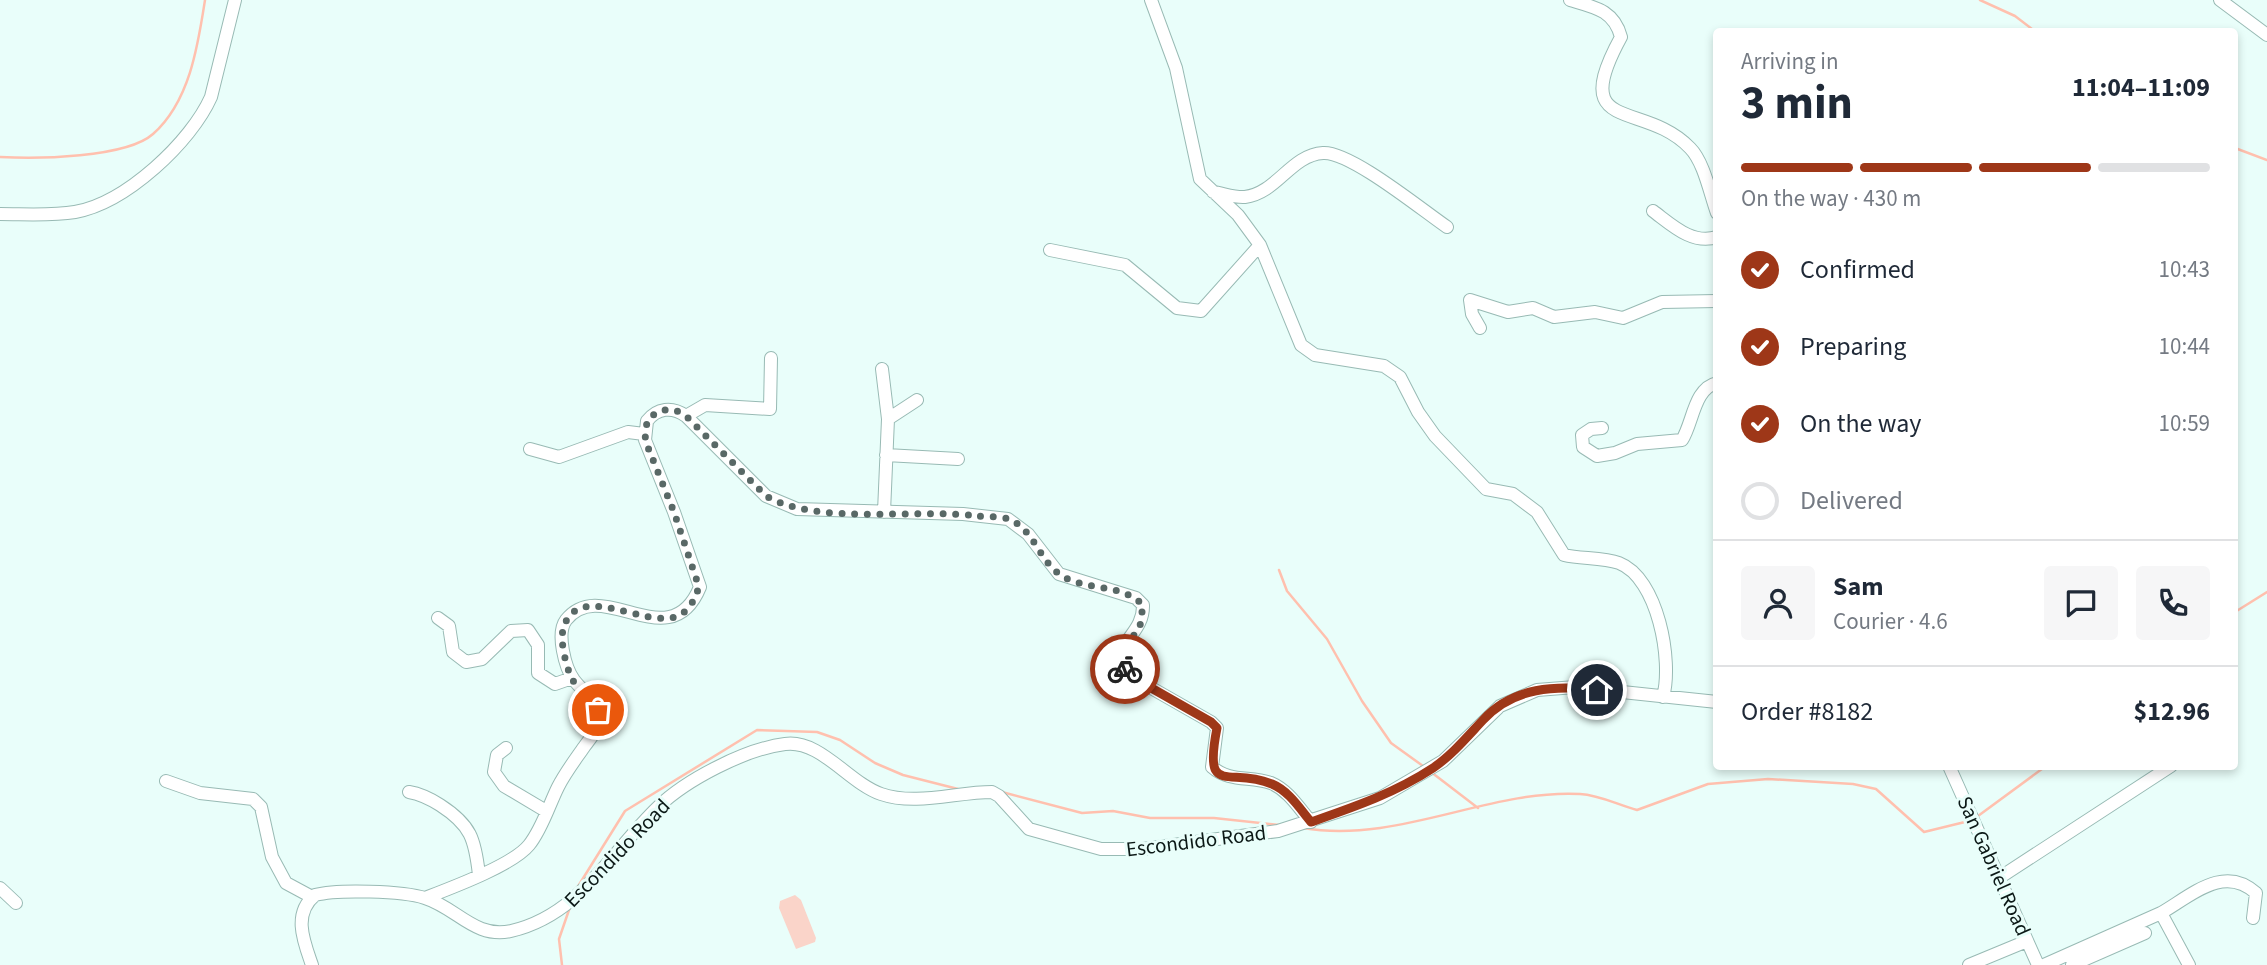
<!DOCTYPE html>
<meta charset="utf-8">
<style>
body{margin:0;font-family:"Source Sans 3",sans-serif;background:#f6f6f7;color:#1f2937;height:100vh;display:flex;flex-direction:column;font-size:26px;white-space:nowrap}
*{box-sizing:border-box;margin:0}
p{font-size:23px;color:#747a83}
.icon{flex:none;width:38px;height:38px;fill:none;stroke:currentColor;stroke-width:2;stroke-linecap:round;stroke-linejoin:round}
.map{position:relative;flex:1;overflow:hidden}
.side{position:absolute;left:1713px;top:28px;width:525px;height:742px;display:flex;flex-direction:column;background:#fff;border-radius:7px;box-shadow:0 4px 10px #0003}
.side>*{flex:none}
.pin{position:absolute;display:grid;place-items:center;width:60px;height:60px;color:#fff;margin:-30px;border:4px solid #fff;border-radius:50%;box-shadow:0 2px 7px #0007}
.courier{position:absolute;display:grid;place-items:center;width:70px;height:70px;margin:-35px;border:5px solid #9e3718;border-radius:50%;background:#fff;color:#222;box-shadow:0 2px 9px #0007}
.overview em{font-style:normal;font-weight:700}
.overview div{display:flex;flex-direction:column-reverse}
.overview{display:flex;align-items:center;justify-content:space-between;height:119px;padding:0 28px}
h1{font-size:46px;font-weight:700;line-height:52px}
.bar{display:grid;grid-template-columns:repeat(4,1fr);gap:10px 7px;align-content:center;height:84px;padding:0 28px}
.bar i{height:9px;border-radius:5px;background:#e0e1e3}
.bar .selected{background:#9e3718}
.bar p{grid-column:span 4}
.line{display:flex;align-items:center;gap:18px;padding:0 28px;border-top:2px solid #e0e1e3}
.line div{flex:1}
.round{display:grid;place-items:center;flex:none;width:74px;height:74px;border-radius:7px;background:#f6f6f7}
ol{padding:0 28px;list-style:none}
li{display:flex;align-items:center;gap:21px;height:77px}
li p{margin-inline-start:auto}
li .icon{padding:7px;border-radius:50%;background:#9e3718;color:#fff;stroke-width:4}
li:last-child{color:#747a83}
li i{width:38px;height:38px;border:4px solid #e0e1e3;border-radius:50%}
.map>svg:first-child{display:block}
.pitch{fill:#fad4c9}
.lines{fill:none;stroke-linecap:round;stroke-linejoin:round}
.stream{stroke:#ffc0ae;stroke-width:2.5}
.minor-casing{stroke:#98bab4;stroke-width:14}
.minor{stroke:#fff;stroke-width:12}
.done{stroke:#596866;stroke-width:7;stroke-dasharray:0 12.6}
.route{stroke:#9e3718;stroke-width:9}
.labels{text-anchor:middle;stroke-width:6;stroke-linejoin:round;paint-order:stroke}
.street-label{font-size:21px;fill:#0b1816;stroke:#e9fefa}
</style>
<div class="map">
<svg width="2267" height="965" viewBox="0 0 2267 965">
<rect width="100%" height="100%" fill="#e9fefa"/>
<path class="pitch" d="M795 895 801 900 816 938 815 942 796 949 779 908 780 901Z"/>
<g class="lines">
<path class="stream" d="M1980 0 2015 16 2036 32
M2235 148 2267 160
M0 157C36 159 126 158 153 134 190 101 198 45 205 0
M1279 570 1287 591 1327 639 1362 701 1391 743 1423 766
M2235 612 2267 592
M1431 772 1478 808
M1002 792 1082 813 1113 811 1150 818H1214L1279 825
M1978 816 2046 766
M1303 828C1399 844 1488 789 1580 794 1600 795 1618 805 1637 810L1708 784 1768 779 1853 784 1876 789 1924 832 1969 821
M577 888 625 811 757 730 817 732 840 740 875 763 903 775 958 789
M562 965 559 939 570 907"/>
<defs>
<path id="minor" d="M1151 0 1176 68 1200 179 1238 215 1260 245 1301 345 1315 355 1384 366 1400 377 1418 412 1435 436 1486 489 1513 494 1537 512 1564 555C1581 559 1603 557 1619 563 1658 578 1673 661 1663 697
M1570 0C1594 7 1614 10 1621 37 1567 136 1643 99 1690 148 1704 162 1710 194 1717 213
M2220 0 2267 35
M1213 192C1222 193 1235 198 1245 197 1277 193 1291 155 1323 153 1350 151 1422 210 1447 227
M1653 211C1672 225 1692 245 1717 237
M0 214C25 214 51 216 75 212 126 203 191 142 211 97L235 0
M1050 250 1125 265 1177 308 1201 311 1260 245
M1480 328 1472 314 1470 300 1508 312 1533 308 1554 317 1595 312 1623 318 1662 302 1717 301
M882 369 888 419 884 512
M686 416 705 405 770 409 771 358
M888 419 917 400
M1602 428 1591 429 1582 435 1583 447 1597 456 1615 453 1637 444 1682 440C1693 423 1694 388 1717 383
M530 449 559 457 628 432 644 434
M886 455 958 459
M438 618 449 626 453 652 466 662 482 659 511 631 528 630 538 645V673L555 684 572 678
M506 748 497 755 494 772 504 786 546 811
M1949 766 2038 965
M166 781 200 793 253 799 261 807 272 857 286 883 312 897
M409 792C421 794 429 798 440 805 471 825 475 839 479 875
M1999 878 2171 766
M0 888 16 903
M425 898C451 888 513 865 529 845 542 829 549 805 558 787 565 773 575 760 584 747 592 736 600 728 599 714 597 700 582 691 574 680 565 668 556 633 566 620 602 574 670 660 700 587L674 512 645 440 647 421C657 408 672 406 686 416L766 496 797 509 963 514 1008 519 1028 534 1059 574 1136 598 1143 605C1144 639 1103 644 1132 677L1211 722 1217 728 1212 767C1229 782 1250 776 1271 783 1288 790 1299 808 1311 822
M2161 913C2192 895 2224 864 2256 893L2253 918
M312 965C304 942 292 914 315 895 337 889 403 891 425 898 457 908 475 939 511 931 580 915 610 853 658 807 686 780 745 749 785 744 820 739 849 783 881 794 916 806 956 792 992 792L999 796 1029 829 1101 849H1143L1278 831 1380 798 1443 761 1500 706 1537 690 1575 687 1717 702
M1969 965 2027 941
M2044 965 2161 913 2189 965
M2072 965 2145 933"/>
</defs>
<use href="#minor" class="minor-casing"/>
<use href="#minor" class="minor"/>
</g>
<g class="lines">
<path class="done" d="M598 710C591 699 577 689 571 677 566 665 560 642 563 630 575 578 647 630 678 616 691 609 694 600 699 587L674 512 645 440 647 421C658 408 672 406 686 416L766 496C818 526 915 508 977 516 986 517 1000 516 1009 519 1033 529 1039 559 1059 574 1084 592 1121 582 1143 605L1140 626 1120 656 1125 669"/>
<path class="route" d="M1125 669 1132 677 1211 722 1217 728C1203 799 1229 766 1272 784 1289 791 1300 809 1311 822 1354 807 1395 793 1433 768 1452 755 1467 737 1483 720 1513 687 1556 685 1597 690"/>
</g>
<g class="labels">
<g class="street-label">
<text transform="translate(1196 841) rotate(-7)" y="7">Escondido Road</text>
<text transform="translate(617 853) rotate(-46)" y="7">Escondido Road</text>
<text transform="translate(1994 866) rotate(66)" y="7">San Gabriel Road</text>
</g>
</g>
</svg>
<div class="pin" style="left:598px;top:710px;background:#ea580c"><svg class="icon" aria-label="bag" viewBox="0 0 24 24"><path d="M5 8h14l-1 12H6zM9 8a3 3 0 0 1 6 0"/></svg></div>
<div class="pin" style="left:1597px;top:690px;background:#1f2937"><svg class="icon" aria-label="home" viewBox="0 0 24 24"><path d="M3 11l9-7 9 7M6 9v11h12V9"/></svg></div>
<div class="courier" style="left:1125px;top:669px"><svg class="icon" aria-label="bike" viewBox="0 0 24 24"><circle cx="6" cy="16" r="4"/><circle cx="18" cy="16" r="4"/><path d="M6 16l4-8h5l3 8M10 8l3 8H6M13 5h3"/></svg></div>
<section class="side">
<div class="overview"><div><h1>3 min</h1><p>Arriving in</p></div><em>11:04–11:09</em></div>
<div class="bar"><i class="selected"></i><i class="selected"></i><i class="selected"></i><i></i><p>On the way · 430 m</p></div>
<ol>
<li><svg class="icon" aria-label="check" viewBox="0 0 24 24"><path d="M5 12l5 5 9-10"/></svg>Confirmed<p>10:43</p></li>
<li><svg class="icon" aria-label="check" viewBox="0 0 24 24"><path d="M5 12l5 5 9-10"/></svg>Preparing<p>10:44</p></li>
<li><svg class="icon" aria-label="check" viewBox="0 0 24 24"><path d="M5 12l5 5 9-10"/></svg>On the way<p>10:59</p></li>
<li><i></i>Delivered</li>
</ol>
<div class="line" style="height:126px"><a class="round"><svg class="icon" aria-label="person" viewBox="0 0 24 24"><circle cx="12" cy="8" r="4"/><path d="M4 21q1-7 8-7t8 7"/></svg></a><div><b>Sam</b><p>Courier · 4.6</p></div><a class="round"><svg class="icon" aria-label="chat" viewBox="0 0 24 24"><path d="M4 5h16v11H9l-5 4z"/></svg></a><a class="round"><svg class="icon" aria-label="phone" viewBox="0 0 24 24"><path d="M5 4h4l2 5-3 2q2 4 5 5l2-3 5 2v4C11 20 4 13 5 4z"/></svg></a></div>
<div class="line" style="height:91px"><div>Order #8182</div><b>$12.96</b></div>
</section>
</div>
